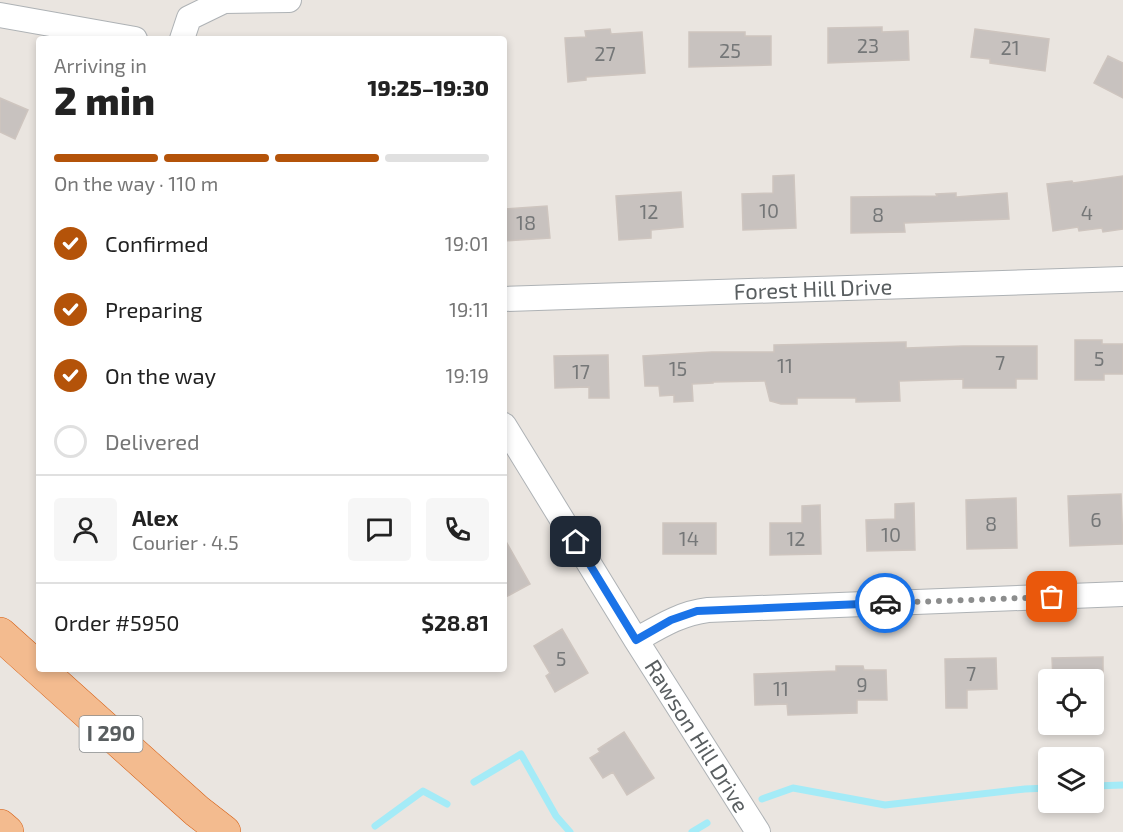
<!DOCTYPE html>
<meta charset="utf-8">
<style>
body{margin:0;font-family:"Exo 2",sans-serif;background:#f6f6f6;color:#222;height:100vh;display:flex;flex-direction:column;font-size:22px;white-space:nowrap}
*{box-sizing:border-box;margin:0}
p{font-size:20px;color:#767676}
.icon{flex:none;width:33px;height:33px;fill:none;stroke:currentColor;stroke-width:2;stroke-linecap:round;stroke-linejoin:round}
.map{position:relative;flex:1;overflow:hidden}
.panel{position:absolute;left:36px;top:36px;width:471px;height:636px;display:flex;flex-direction:column;background:#fff;border-radius:6px;box-shadow:0 3px 9px #0003}
.panel>*{flex:none}
.tools{position:absolute;left:1038px;top:669px;display:grid;gap:12px}
.tools a{display:grid;place-items:center;width:66px;height:66px;border-radius:6px;background:#fff;box-shadow:0 3px 9px #0003;font-size:30px}
.pin{position:absolute;display:grid;place-items:center;width:51px;height:51px;color:#fff;margin:-26px;border-radius:12px;box-shadow:0 3px 9px #0006}
.courier{position:absolute;display:grid;place-items:center;width:60px;height:60px;margin:-30px;border:4px solid #1a73e8;border-radius:50%;background:#fff;color:#222;box-shadow:0 2px 8px #0007}
.head em{font-style:normal;font-weight:800}
.head div{display:flex;flex-direction:column-reverse}
.head{display:flex;align-items:center;justify-content:space-between;height:102px;padding:0 18px}
h1{font-size:39px;font-weight:800;line-height:45px}
.bar{display:grid;grid-template-columns:repeat(4,1fr);gap:9px 6px;align-content:center;height:72px;padding:0 18px}
.bar i{height:8px;border-radius:4px;background:#e0e0e0}
.bar .current{background:#b45309}
.bar p{grid-column:span 4}
.line{display:flex;align-items:center;gap:15px;padding:0 18px;border-top:2px solid #e0e0e0}
.line div{flex:1}
.round{display:grid;place-items:center;flex:none;width:63px;height:63px;border-radius:6px;background:#f6f6f6}
ol{padding:0 18px;list-style:none}
li{display:flex;align-items:center;gap:18px;height:66px}
li p{margin-inline-start:auto}
li .icon{padding:6px;border-radius:50%;background:#b45309;color:#fff;stroke-width:4}
li:last-child{color:#767676}
li i{width:33px;height:33px;border:3px solid #e0e0e0;border-radius:50%}
.map>svg:first-child{display:block}
.lines{fill:none;stroke-linecap:round;stroke-linejoin:round}
.stream{stroke:#a4ebf7;stroke-width:7}
.building{fill:#c8c2bf;stroke:#cec5bf;stroke-width:1.5}
.minor-casing{stroke:#aeb2b5;stroke-width:26}
.highway-casing{stroke:#d65f14;stroke-width:34}
.minor{stroke:#fff;stroke-width:24}
.highway{stroke:#f3bb8f;stroke-width:33}
.done{stroke:#8c8d8d;stroke-width:6;stroke-dasharray:0 10.8}
.route{stroke:#1a73e8;stroke-width:8}
.labels{text-anchor:middle;stroke-width:4.5;stroke-linejoin:round;paint-order:stroke}
.number-label{font-size:20px;fill:#757778}
.shield{fill:#fff;stroke:#8b8e90;stroke-width:1.5}
.shield-label{font-size:21px;font-weight:bold;fill:#595e60}
.street-label{font-size:22px;fill:#595e60;stroke:#fff}
</style>
<div class="map">
<svg width="1123" height="832" viewBox="0 0 1123 832">
<rect width="100%" height="100%" fill="#eae5e0"/>
<g class="lines">
<path class="stream" d="M474 782 521 754 556 816 570 832
M1094 786 1123 785
M762 799 793 788 885 805 1025 789 1048 788
M375 826 423 791 447 804
M692 832 707 823"/>
</g>
<path class="building" d="M882 27V32L908 31 909 60 828 63V28Z
M610 29 611 34 642 32 645 73 586 77V80L568 82 565 38 586 37 585 31Z
M975 29 1049 39 1045 71 990 63V59L971 57Z
M689 32H745V36H771V65L689 67Z
M1108 56 1123 63V98L1094 83Z
M0 98 28 110 15 139 0 132Z
M794 175 796 228 743 230 742 194 773 193V176Z
M1123 176V229L1103 232 1102 228 1079 231 1078 227 1053 231 1047 184 1072 181 1073 183Z
M681 192 683 227 651 230V238L619 240 616 196Z
M956 193V197L1007 193 1009 219 904 223 905 232 851 233V197L937 196 936 194Z
M547 206 550 238 504 241V209Z
M1075 340H1102V344H1123V374H1104V380H1075Z
M906 342V348L963 346H1037V379H1016V388H963V379L899 381 900 401 856 402V398H797V404H781L770 401 765 381 713 382V383L692 384 693 401 674 402V395L660 396 659 386H645L643 356 712 352H774V345Z
M608 355 609 398H589V387L555 388 554 356Z
M1121 494 1123 544 1070 546 1068 496Z
M1016 498 1017 548 967 549 966 500Z
M914 503 915 550 867 551 866 520 895 519V504Z
M820 505 821 554 770 555V523H802V506Z
M663 523H716V554H663Z
M504 538 530 584 504 598Z
M562 629 588 673 555 692 546 676 550 673 534 646Z
M1103 657V680H1053L1052 658Z
M996 658 997 689 967 690V708H946L945 659Z
M836 666H863L864 670H886L887 700H857V713L788 715 787 704 755 705 754 674 836 671Z
M624 732 654 778 627 795 613 772 603 778 590 758 600 752 598 749Z"/>
<g class="lines">
<defs>
<path id="minor" d="M0 15 135 39
M182 39 189 18 224 1 289 0
M504 299 1123 279
M504 425 636 640 758 832
M636 640C659 627 681 613 708 610L1123 594"/>
<path id="highway" d="M0 634 197 811 224 832
M0 826 7 832"/>
</defs>
<use href="#minor" class="minor-casing"/>
<use href="#highway" class="highway-casing"/>
<use href="#minor" class="minor"/>
<use href="#highway" class="highway"/>
</g>
<g class="lines">
<path class="done" d="M885 603 1052 597"/>
<path class="route" d="M576 542 636 640 671 620 697 611 885 603"/>
</g>
<g class="labels">
<g class="number-label">
<text x="868" y="53">23</text>
<text x="1010" y="55">21</text>
<text x="730" y="58">25</text>
<text x="605" y="61">27</text>
<text x="769" y="218">10</text>
<text x="649" y="219">12</text>
<text x="1087" y="220">4</text>
<text x="878" y="222">8</text>
<text x="526" y="230">18</text>
<text x="1099" y="366">5</text>
<text x="1000" y="370">7</text>
<text x="785" y="373">11</text>
<text x="678" y="376">15</text>
<text x="581" y="379">17</text>
<text x="1096" y="527">6</text>
<text x="991" y="531">8</text>
<text x="891" y="542">10</text>
<text x="689" y="546">14</text>
<text x="796" y="546">12</text>
<text x="561" y="666">5</text>
<text x="971" y="681">7</text>
<text x="862" y="692">9</text>
<text x="781" y="696">11</text>
</g>
<rect class="shield" x="79.5" y="716" width="63" height="36" rx="4.5"/>
<g class="shield-label">
<text x="111" y="741">I 290</text>
</g>
<g class="street-label">
<text transform="translate(813 289) rotate(-2)" y="8">Forest Hill Drive</text>
<text transform="translate(697 736) rotate(58)" y="8">Rawson Hill Drive</text>
</g>
</g>
</svg>
<div class="tools">
<a><svg class="icon" aria-label="locate" viewBox="0 0 24 24"><circle cx="12" cy="12" r="6"/><path d="M12 2v4M12 18v4M2 12h4M18 12h4"/></svg></a>
<a><svg class="icon" aria-label="layers" viewBox="0 0 24 24"><path d="M12 4l9 5-9 5-9-5zM3 14l9 5 9-5"/></svg></a>
</div>
<div class="pin" style="left:1052px;top:597px;background:#ea580c"><svg class="icon" aria-label="bag" viewBox="0 0 24 24"><path d="M5 8h14l-1 12H6zM9 8a3 3 0 0 1 6 0"/></svg></div>
<div class="pin" style="left:576px;top:542px;background:#1f2937"><svg class="icon" aria-label="home" viewBox="0 0 24 24"><path d="M3 11l9-7 9 7M6 9v11h12V9"/></svg></div>
<div class="courier" style="left:885px;top:603px"><svg class="icon" aria-label="car" viewBox="0 0 24 24"><path d="M5 17H2v-5l4-1 3-4h7l3 4 3 1v5h-3M9 17h6M6 11h13"/><circle cx="7" cy="17" r="2"/><circle cx="17" cy="17" r="2"/></svg></div>
<section class="panel">
<div class="head"><div><h1>2 min</h1><p>Arriving in</p></div><em>19:25–19:30</em></div>
<div class="bar"><i class="current"></i><i class="current"></i><i class="current"></i><i></i><p>On the way · 110 m</p></div>
<ol>
<li><svg class="icon" aria-label="check" viewBox="0 0 24 24"><path d="M5 12l5 5 9-10"/></svg>Confirmed<p>19:01</p></li>
<li><svg class="icon" aria-label="check" viewBox="0 0 24 24"><path d="M5 12l5 5 9-10"/></svg>Preparing<p>19:11</p></li>
<li><svg class="icon" aria-label="check" viewBox="0 0 24 24"><path d="M5 12l5 5 9-10"/></svg>On the way<p>19:19</p></li>
<li><i></i>Delivered</li>
</ol>
<div class="line" style="height:108px"><a class="round"><svg class="icon" aria-label="person" viewBox="0 0 24 24"><circle cx="12" cy="8" r="4"/><path d="M4 21q1-7 8-7t8 7"/></svg></a><div><b>Alex</b><p>Courier · 4.5</p></div><a class="round"><svg class="icon" aria-label="chat" viewBox="0 0 24 24"><path d="M4 5h16v11H9l-5 4z"/></svg></a><a class="round"><svg class="icon" aria-label="phone" viewBox="0 0 24 24"><path d="M5 4h4l2 5-3 2q2 4 5 5l2-3 5 2v4C11 20 4 13 5 4z"/></svg></a></div>
<div class="line" style="height:78px"><div>Order #5950</div><b>$28.81</b></div>
</section>
</div>
